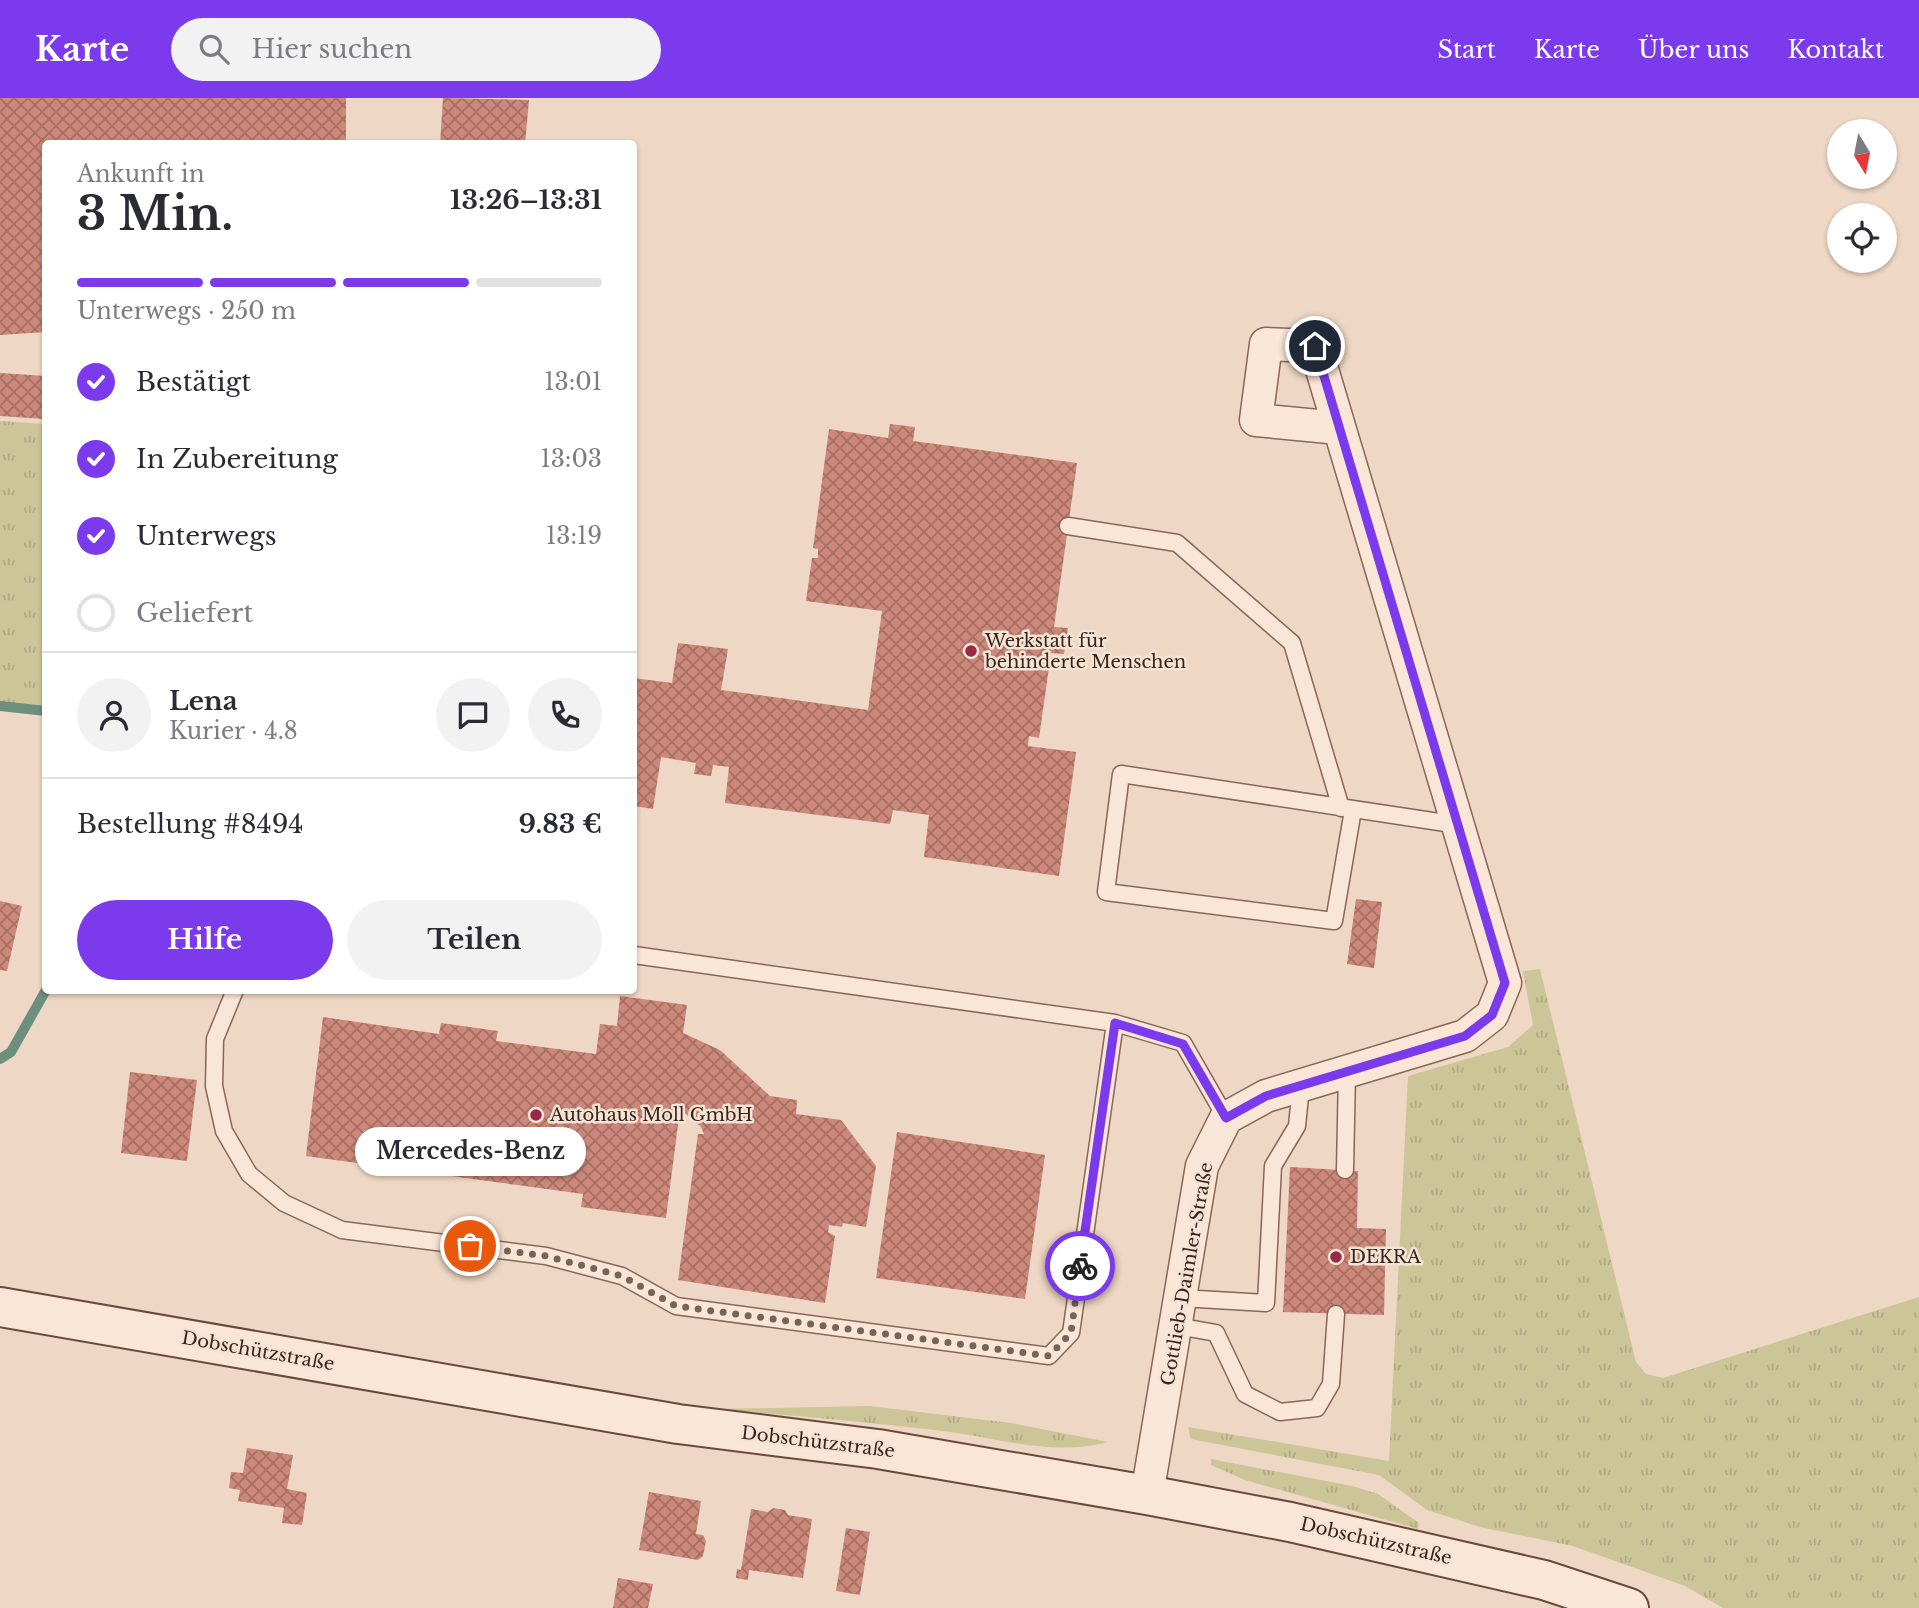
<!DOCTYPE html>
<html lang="de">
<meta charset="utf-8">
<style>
body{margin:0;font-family:"Libre Baskerville",serif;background:#f2f2f3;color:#2b2b33;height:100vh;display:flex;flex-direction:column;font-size:26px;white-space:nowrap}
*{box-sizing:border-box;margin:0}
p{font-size:23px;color:#7c7c81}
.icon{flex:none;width:38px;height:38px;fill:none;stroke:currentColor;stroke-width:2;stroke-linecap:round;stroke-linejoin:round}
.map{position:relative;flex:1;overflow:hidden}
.details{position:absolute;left:42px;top:42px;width:595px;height:854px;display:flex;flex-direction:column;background:#fff;border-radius:7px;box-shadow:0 2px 5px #0004}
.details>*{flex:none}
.needle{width:46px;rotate:170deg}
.fabs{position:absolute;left:1827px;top:21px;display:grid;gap:14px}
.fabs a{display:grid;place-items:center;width:70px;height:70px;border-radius:50%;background:#fff;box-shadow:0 2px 5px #0004;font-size:35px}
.pin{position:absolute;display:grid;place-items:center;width:60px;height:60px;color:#fff;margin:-30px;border:4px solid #fff;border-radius:50%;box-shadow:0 2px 7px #0007}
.courier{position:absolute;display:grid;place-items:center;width:70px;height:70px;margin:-35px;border:5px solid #7c3aed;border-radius:50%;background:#fff;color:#222;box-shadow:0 2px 9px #0007}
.bubble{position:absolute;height:49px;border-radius:24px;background:#fff;box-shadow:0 2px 5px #0004;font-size:23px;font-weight:700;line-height:49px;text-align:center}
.summary em{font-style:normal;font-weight:700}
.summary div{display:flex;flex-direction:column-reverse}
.summary{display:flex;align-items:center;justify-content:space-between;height:119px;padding:0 35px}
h1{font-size:46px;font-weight:700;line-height:52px}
.bar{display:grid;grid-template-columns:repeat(4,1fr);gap:10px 7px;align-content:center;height:84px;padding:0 35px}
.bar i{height:9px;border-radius:5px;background:#e1e1e2}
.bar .selected{background:#7c3aed}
.bar p{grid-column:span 4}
.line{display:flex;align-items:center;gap:18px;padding:0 35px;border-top:2px solid #e1e1e2}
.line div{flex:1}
.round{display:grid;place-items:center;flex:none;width:74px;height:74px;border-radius:37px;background:#f2f2f3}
ol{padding:0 35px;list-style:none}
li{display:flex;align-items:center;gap:21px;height:77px}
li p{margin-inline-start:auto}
li .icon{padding:7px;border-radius:50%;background:#7c3aed;color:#fff;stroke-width:4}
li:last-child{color:#7c7c81}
li i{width:38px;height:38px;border:4px solid #e1e1e2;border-radius:50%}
.cta{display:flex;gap:14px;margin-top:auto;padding:14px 35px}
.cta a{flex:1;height:80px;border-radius:42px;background:#7c3aed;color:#fff;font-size:28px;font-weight:700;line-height:80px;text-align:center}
.cta a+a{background:#f2f2f3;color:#2b2b33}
header{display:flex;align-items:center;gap:42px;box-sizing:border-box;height:98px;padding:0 35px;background:#7c3aed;color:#fff}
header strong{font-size:33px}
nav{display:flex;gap:38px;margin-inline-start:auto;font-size:24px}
.search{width:490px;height:63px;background:#f2f2f3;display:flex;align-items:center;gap:18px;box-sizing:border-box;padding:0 24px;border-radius:38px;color:#7c7c81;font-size:26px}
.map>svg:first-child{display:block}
.grass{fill:url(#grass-tufts)}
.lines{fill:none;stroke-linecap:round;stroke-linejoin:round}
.stream{stroke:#6c8f7e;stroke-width:10}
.building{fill:url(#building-cross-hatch)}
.lane-casing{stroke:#88675a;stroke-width:19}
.street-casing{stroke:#88675a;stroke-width:35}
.secondary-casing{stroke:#6a493d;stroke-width:42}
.lane{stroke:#f9e6d7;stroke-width:16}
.street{stroke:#f9e6d7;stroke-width:32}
.secondary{stroke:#f9e6d7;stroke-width:38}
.done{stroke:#786358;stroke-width:7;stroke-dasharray:0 12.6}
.route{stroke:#7c3aed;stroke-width:9}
.poi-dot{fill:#972b46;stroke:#f5e3d3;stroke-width:2.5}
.labels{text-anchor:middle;stroke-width:5;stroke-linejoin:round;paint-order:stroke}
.poi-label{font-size:18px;fill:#38241e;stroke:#f5e3d3;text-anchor:start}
.street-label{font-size:18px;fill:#38241e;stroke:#f5e3d3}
</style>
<header>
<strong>Karte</strong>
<div class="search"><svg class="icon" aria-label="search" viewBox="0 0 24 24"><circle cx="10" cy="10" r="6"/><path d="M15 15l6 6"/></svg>Hier suchen</div>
<nav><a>Start</a><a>Karte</a><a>Über uns</a><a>Kontakt</a></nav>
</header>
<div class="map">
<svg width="1919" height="1510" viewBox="0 0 1919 1510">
<defs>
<pattern id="grass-tufts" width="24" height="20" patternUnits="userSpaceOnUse" patternTransform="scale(1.75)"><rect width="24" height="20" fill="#ccc598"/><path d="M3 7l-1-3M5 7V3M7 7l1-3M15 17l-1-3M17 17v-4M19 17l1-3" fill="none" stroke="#b0a983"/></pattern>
<pattern id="building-cross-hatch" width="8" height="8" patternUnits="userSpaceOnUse" patternTransform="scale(1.75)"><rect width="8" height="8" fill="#cc887a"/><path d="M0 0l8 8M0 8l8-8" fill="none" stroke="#a76f63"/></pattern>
</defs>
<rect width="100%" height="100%" fill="#eed7c4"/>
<path class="grass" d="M0 323 45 326V616L0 610Z
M1540 871 1636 1264 1646 1276 1663 1280 1919 1199V1510H1723L1685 1488 1573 1448 1480 1429 1427 1412 1379 1377 1191 1341 1188 1329 1389 1363 1408 978 1508 949 1533 927 1523 873Z
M869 1308 1011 1325 1108 1344C1053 1359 998 1340 943 1333 868 1324 793 1318 718 1311Z
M1211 1361 1352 1388 1378 1396 1419 1425 1418 1431 1245 1382 1211 1367Z"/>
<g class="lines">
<path class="stream" d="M0 608 46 613
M0 961 11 954 46 892"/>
</g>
<path class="building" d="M0 0H346V46H46V234L0 237Z
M443 0 529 2 525 46H440Z
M0 275 46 278 44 321 0 318Z
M890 326 915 329 913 343 1077 365 1054 529 1068 530 1064 556 1051 555 1039 640 1029 638 1028 648 1076 654 1059 778 924 759 929 717 893 712 890 726 725 705 729 669 713 667 711 678 694 676 696 665 661 659 653 711 634 708V580L672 585 678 545 728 551 721 592 868 612 882 513 806 503 812 460H818V451L813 450 829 331 888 340Z
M1356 801 1382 804 1374 870 1347 866Z
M0 803 22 808 7 873 0 872Z
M620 898 687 907 683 935 720 952 770 998 797 1002 796 1016 841 1022 876 1068 866 1129 843 1125 842 1129 829 1127 828 1134 835 1138 825 1205 678 1182 698 1036H704L701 1029 680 1011 666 1120 581 1109 583 1096 306 1058 323 919 439 936 441 925 498 933 496 943 596 956 600 926 617 928Z
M130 974 197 982 187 1063 121 1055Z
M897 1034 1045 1057 1025 1201 876 1180Z
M1290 1069 1358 1073 1357 1130 1386 1131 1384 1217 1283 1214Z
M247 1350 293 1357 287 1391 307 1395 302 1427 282 1425 284 1410 238 1403 240 1392 229 1390 231 1374 243 1375Z
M649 1394 701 1403 696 1436 703 1437 706 1443 703 1458 698 1462 639 1452Z
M773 1410 785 1412 788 1417 812 1421 803 1480 749 1472 748 1482 736 1480 737 1471 741 1472 751 1411 768 1414Z
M846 1430 870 1434 860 1497 836 1493Z
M618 1480 653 1486 648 1510H613Z"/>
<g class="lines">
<defs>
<path id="lane" d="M1068 428 1177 445 1292 545 1341 710
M1353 712 1334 823 1106 794 1121 676 1459 727
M634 857 1115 925 1183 945 1226 1020
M235 892 215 941 214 988 224 1033 249 1076 284 1105 342 1132 546 1158 622 1178 676 1208 1049 1258 1071 1235 1115 925
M1345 1072 1347 974
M1181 1200 1266 1205 1273 1068 1297 1028 1301 988
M1177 1228 1216 1235 1245 1296 1280 1314 1317 1310 1331 1286 1336 1216"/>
<path id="street" d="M1147 1397 1202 1068 1226 1020 1266 998 1465 938 1492 917 1505 885 1315 248 1266 246 1256 322 1339 330"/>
<path id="secondary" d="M0 1209 678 1326 878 1351 1147 1397 1290 1424 1544 1482 1629 1510"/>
</defs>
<use href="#lane" class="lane-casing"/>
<use href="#street" class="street-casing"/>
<use href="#secondary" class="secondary-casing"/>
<use href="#lane" class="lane"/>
<use href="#street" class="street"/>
<use href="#secondary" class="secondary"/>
</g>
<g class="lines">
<path class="done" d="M470 1148 546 1158 622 1178 676 1208 1049 1258 1071 1235 1080 1168"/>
<path class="route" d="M1080 1168 1115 925 1183 946 1226 1020 1266 998 1465 938 1492 917 1505 885 1315 248"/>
</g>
<g class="poi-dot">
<circle cx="971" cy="553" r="7"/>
<circle cx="536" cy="1017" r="7"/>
<circle cx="1336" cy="1159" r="7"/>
</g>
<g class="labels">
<g class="poi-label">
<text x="985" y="549">Werkstatt für<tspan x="985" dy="21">behinderte Menschen</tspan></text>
<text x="550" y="1023">Autohaus Moll GmbH</text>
<text x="1350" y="1165">DEKRA</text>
</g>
<g class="street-label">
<text transform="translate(1187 1176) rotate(-80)" y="6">Gottlieb-Daimler-Straße</text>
<text transform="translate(258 1253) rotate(10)" y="6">Dobschützstraße</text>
<text transform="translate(818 1344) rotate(7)" y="6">Dobschützstraße</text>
<text transform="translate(1376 1443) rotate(13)" y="6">Dobschützstraße</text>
</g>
</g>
</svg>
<div class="fabs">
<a><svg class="needle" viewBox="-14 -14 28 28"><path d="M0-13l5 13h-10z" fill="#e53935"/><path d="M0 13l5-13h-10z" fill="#7c7c81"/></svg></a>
<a><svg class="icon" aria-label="locate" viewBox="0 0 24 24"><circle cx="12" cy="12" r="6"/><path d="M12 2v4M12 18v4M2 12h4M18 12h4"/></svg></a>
</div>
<div class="pin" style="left:470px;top:1148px;background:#ea580c"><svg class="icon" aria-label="bag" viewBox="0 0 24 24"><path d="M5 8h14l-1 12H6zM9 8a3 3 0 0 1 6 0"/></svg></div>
<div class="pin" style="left:1315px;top:248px;background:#1f2937"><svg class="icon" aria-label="home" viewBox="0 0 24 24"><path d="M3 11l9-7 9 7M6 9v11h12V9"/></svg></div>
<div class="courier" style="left:1080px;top:1168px"><svg class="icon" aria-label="bike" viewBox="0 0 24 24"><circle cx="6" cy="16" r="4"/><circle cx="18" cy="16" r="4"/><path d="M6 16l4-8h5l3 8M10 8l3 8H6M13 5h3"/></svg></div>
<div class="bubble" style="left:355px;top:1029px;width:231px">Mercedes-Benz</div>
<section class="details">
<div class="summary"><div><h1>3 Min.</h1><p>Ankunft in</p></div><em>13:26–13:31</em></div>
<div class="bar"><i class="selected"></i><i class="selected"></i><i class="selected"></i><i></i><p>Unterwegs · 250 m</p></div>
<ol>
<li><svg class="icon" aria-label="check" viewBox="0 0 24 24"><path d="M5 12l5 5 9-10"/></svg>Bestätigt<p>13:01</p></li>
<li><svg class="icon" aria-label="check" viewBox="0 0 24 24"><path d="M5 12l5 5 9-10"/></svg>In Zubereitung<p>13:03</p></li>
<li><svg class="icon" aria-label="check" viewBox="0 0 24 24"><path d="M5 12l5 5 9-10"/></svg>Unterwegs<p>13:19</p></li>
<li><i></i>Geliefert</li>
</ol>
<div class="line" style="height:126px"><a class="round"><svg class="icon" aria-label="person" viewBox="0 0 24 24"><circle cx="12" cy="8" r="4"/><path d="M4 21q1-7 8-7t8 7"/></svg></a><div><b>Lena</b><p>Kurier · 4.8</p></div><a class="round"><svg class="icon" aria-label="chat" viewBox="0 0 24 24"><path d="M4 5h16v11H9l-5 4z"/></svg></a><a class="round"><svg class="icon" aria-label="phone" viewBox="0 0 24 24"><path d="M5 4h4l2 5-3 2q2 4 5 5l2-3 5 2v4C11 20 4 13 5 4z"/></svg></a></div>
<div class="line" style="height:91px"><div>Bestellung #8494</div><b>9.83 €</b></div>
<div class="cta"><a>Hilfe</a><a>Teilen</a></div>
</section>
</div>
